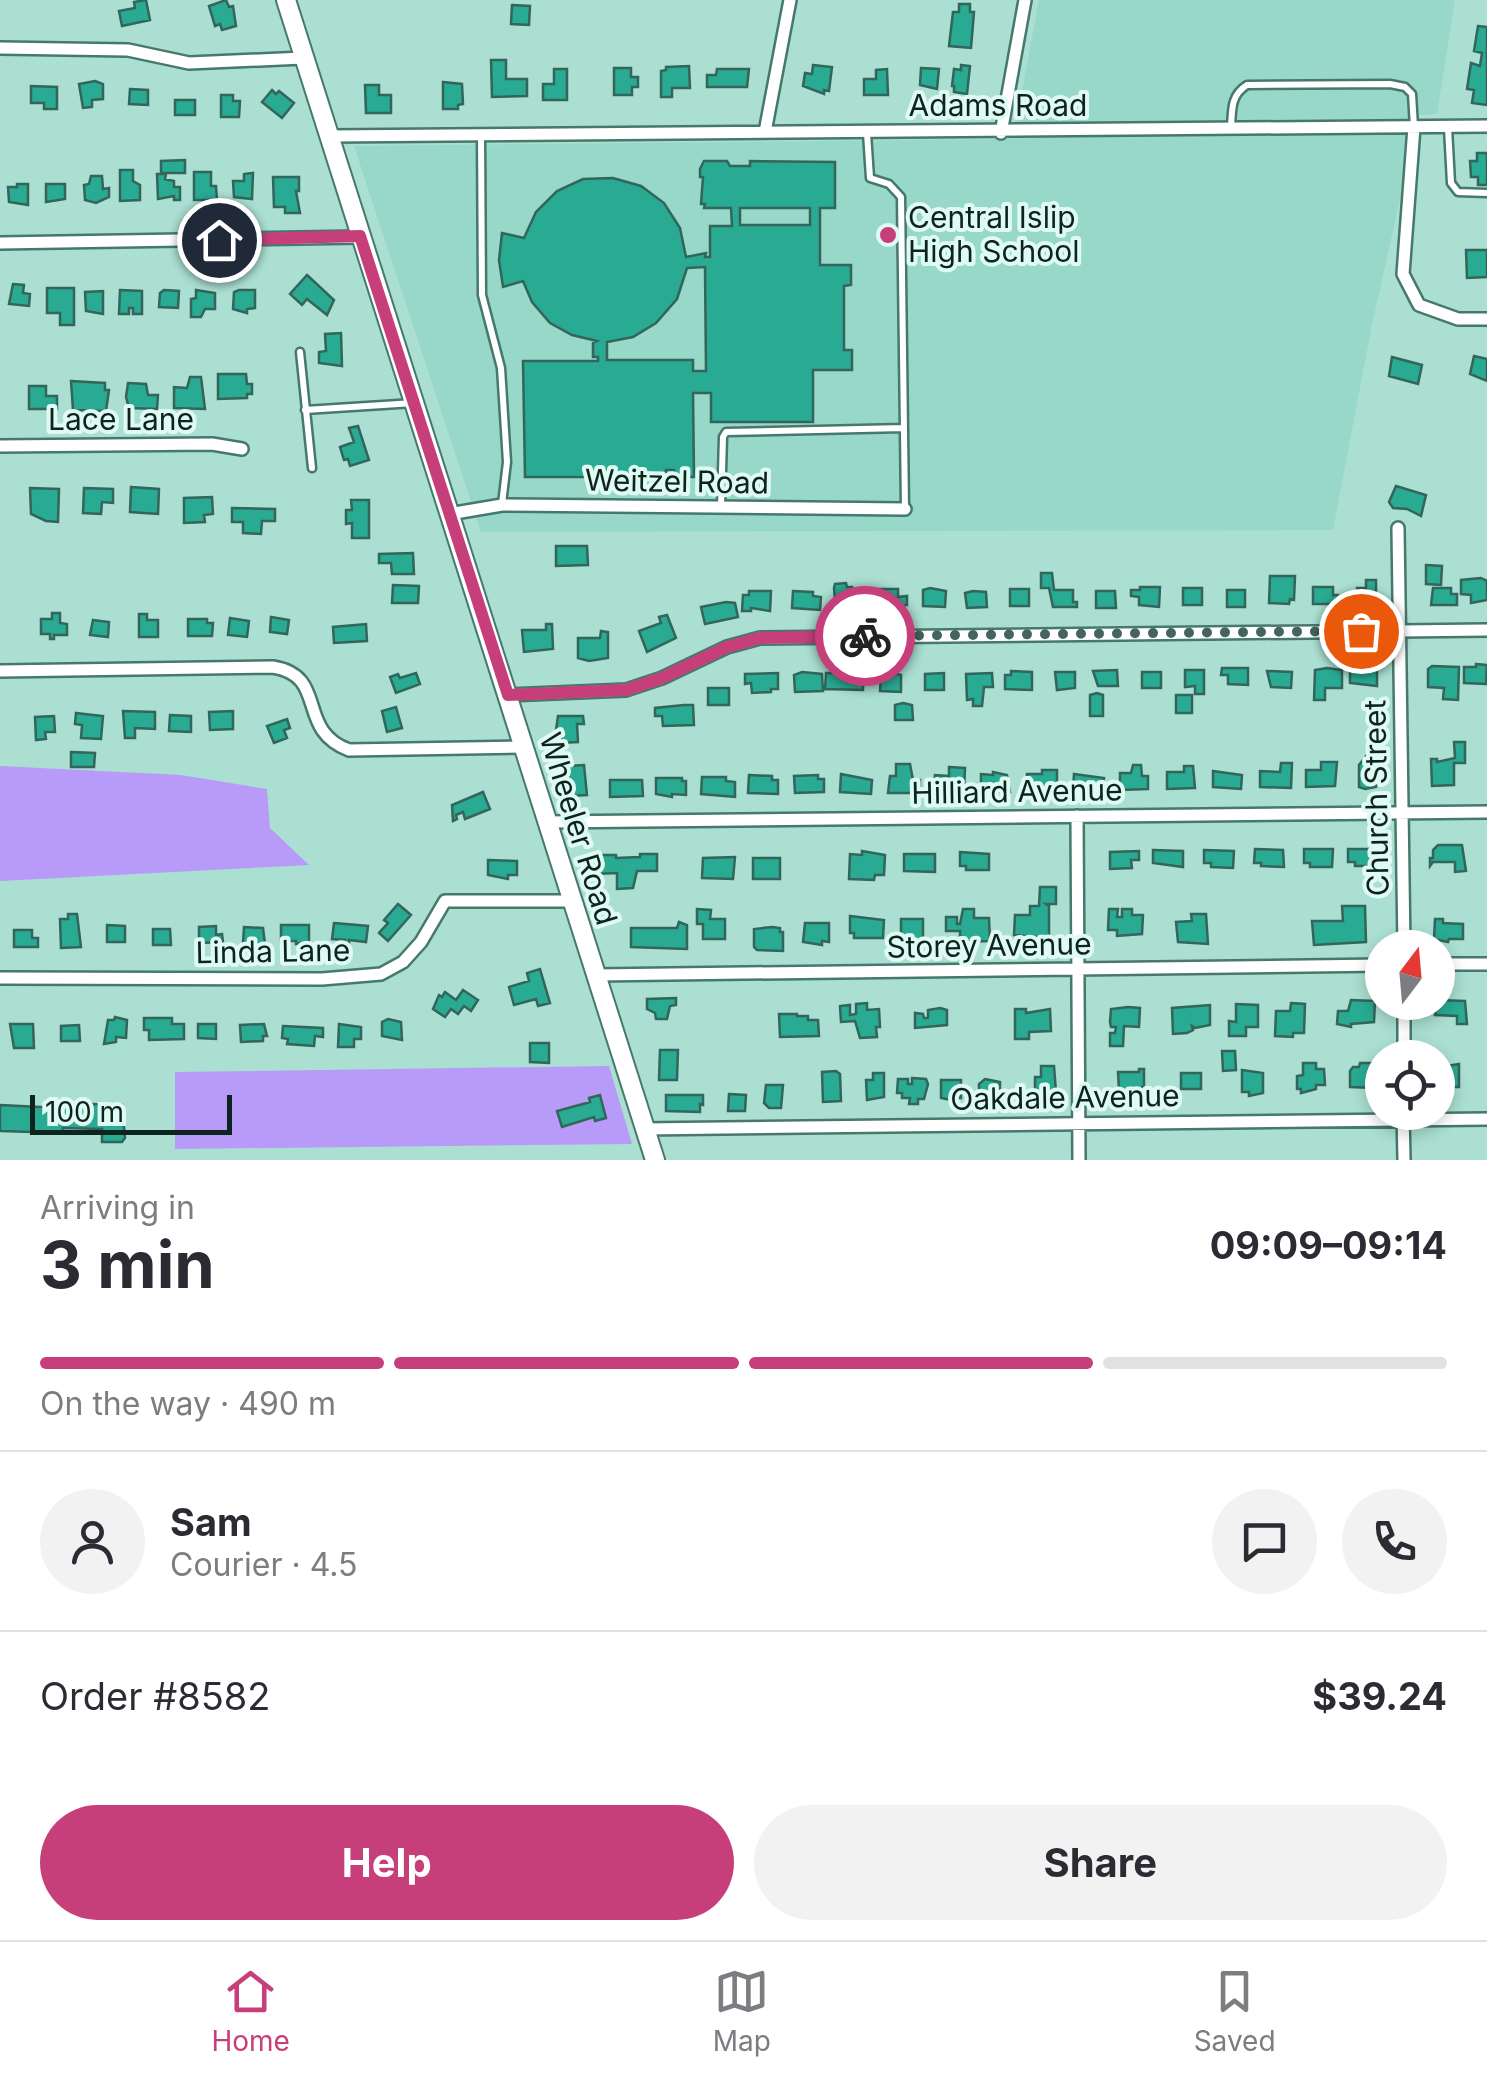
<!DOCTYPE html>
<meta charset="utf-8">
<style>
body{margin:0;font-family:Inter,sans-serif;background:#f2f2f3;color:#2b2b33;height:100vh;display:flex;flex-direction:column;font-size:38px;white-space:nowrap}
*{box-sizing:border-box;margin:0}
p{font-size:32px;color:#7c7c81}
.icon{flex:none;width:55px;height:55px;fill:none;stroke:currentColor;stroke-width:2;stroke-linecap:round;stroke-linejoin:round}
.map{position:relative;height:1160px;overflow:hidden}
.details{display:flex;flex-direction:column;background:#fff;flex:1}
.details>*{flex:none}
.needle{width:65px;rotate:16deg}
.fabs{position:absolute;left:1365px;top:930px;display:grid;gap:20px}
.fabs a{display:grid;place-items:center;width:90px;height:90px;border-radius:50%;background:#fff;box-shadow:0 5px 15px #0003;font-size:50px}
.scale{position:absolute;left:30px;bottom:25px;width:202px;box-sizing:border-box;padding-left:10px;border:5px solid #0d231e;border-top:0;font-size:28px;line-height:35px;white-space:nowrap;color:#0d231e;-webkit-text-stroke:8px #dffaf3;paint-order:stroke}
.pin{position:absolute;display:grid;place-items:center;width:85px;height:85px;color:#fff;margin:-42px;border:5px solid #fff;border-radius:50%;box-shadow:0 2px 10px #0007}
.courier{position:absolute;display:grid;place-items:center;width:100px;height:100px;margin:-50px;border:8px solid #c73f7a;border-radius:50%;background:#fff;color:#222;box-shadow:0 2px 12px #0007}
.summary em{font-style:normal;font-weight:700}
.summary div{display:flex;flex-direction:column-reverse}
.summary{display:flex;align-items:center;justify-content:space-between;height:170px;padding:0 40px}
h1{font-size:65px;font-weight:700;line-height:75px}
.bar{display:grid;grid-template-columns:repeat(4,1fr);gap:15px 10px;align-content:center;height:120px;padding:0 40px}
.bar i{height:12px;border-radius:8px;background:#e1e1e2}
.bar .active{background:#c73f7a}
.bar p{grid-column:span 4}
.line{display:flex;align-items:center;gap:25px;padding:0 40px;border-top:2px solid #e1e1e2}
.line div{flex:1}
.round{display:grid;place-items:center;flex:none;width:105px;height:105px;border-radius:52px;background:#f2f2f3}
.action{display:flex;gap:20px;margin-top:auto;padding:20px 40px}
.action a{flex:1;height:115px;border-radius:60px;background:#c73f7a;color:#fff;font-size:40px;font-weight:700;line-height:115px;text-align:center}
.action a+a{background:#f2f2f3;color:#2b2b33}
.menu{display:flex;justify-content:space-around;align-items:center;height:140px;border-top:2px solid #e1e1e2;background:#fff;font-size:28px;color:#7c7c81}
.menu a{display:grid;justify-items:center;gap:5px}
.menu .active{color:#c73f7a}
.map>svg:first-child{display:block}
.built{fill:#98d8c8}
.green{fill:#b89af9}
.building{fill:#29aa93;stroke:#33655a;stroke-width:2.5;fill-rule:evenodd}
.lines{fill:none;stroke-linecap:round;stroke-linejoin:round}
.service-casing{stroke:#46786d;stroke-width:11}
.minor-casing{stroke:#46786d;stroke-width:16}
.secondary-casing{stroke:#46786d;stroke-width:22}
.service{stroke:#fff;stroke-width:6}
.minor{stroke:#fff;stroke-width:11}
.secondary{stroke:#fff;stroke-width:18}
.done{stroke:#44655d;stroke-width:10;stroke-dasharray:0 18}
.route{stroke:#c73f7a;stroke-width:12}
.poi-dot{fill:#c73f7a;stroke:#dffaf3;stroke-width:4}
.labels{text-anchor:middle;stroke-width:8;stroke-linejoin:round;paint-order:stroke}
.street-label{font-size:30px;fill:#0d231e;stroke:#dffaf3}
.poi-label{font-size:30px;fill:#0d231e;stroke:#dffaf3;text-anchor:start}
</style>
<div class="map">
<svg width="1487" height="1160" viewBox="0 0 1487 1160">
<rect width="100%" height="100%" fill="#aadfd2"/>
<path class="built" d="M1039 0H1455L1437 114 1419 115 1372 324 1333 530 481 532 354 146 1013 139Z"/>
<path class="green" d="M0 766 181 775 267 789 270 828 309 865 0 881Z
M609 1066 632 1144 175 1149V1072Z"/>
<path class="building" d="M146 0 150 20 122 26 119 11 135 8 134 2Z
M226 0 229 7 233 6 236 26 222 30 220 24 215 26 209 6Z
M959 4H970V12H974L971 48 949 46 953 12H959Z
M512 5 530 6 529 25 511 24Z
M1478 26 1487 27V105L1472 103 1474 90 1467 89 1471 63 1480 66 1482 53 1474 51Z
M491 60H506V79H527V96L492 97Z
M813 65 832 67 829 91 824 90V94L803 86 805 73 812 74Z
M961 65 970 66 967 94 954 92V86H952L954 69 961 70Z
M689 66 690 88H672V97H661V71L666 70V67Z
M614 68H631V77H638V87H632V95H614Z
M921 68 939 69 937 89 920 85Z
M554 69H567V100H543V84H554Z
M717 69H749L747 87H707V75H716Z
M887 69 888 95H864V79H876V70Z
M95 81 103 84V99L92 100V107L83 108 79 84Z
M443 82 462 84 463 104 458 105V109H443Z
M365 85H379V95H391V113H366Z
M31 86 57 87V109H44V103H31Z
M130 89 148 90V105L129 104Z
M272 90 276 94 279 91 294 103 282 118 262 102Z
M221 95H233V101H240L239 117H221Z
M175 100H195V115H175Z
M1477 153H1487V185H1478V177H1471L1470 161H1477Z
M185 160V173H161V161Z
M704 161H727L730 166H750V161L835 162V208H820V265H851V285L844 286V350H852V370H813V422H711V393H693L694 477H674V470H666V475L607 476V470H600V477H525L523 361H598V357H593V343L597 341 572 335 550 323 532 302 523 281 503 287 499 260 502 233 524 238 536 212 557 191 583 179 613 178 641 186 664 203 680 228 686 257 706 253 705 257H710V226H732L731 208H704L705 204H701L703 177H700V169ZM740 208H810V225H740ZM705 267 706 371H693V360H607V342L633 337 656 323 677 299 687 268Z
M120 170H133V181L140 185V200L120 201Z
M194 172H211V186H216L217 200H194Z
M253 173 252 199 234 197 233 181H244V174Z
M157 174H166L165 179 174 181V187H180V200H174V196L158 199Z
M91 176H102L103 189 109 188V197L96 203 85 200 84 185 89 184Z
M273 177H299V191H296L300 213H285V207H274Z
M17 184H28V205L9 202 8 187H17Z
M46 184H65V199L46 202Z
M1466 250H1487V277L1467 278Z
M307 275 334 300 327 315 307 299 302 305 290 294Z
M13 284 24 285 23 293 30 294 29 306 9 304Z
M47 288H74V325H60V313H47Z
M120 290 142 291V314H133V308H129V314H119Z
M164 290 179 291 178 308 159 307 160 293Z
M196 290 215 293V309H205L201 317H191V299L196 298Z
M239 290H255V308L247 309V313L233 309 234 292Z
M103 291V314L86 311 85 292Z
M341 333 342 366 319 363V352L326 351 325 334Z
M1474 356 1487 359V381L1470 374Z
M1392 357 1422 365 1418 384 1389 376Z
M218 374H246L247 384H252V394H247V398L218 399Z
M190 377H201L205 409 174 408V387L187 388Z
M71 381 105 383V390H109L106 411 73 410Z
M128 383 146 384 148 395H158L157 409 129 408 126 397Z
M29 386H46V396H57V409H29Z
M358 426 369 460 350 466 348 459 344 460 340 447 354 442 349 428Z
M1396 486 1426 495 1421 516 1407 509 1393 508 1389 502Z
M131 487 159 489 158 514 130 512Z
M30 488 59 489 58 522 46 521 31 514Z
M84 488 113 489V503L102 502 101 514 83 513Z
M212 497 213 514 204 515 205 522 184 523V498Z
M351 500H369V538H352V523L346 524V510H352Z
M232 508 275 509V521H262L261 534 243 533V522H232Z
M556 546H587L588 565 556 566Z
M413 553 414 574H392L391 563H379V554Z
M1426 565 1442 566 1441 585 1426 584Z
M1041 573H1052L1054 590H1073V602H1077V607H1053L1049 588H1041Z
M1270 576H1295L1294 600 1290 599 1289 604 1269 603Z
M1481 578 1487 581V600L1471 603V595L1461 594V580Z
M1366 580H1376V605H1357V588H1366Z
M846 583 847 587H852V593H856V612L836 613 834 588 835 584Z
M393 585 419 586 418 603H392Z
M1140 587H1160L1159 607 1139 605V597L1131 596V590H1140Z
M1313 587H1333V595H1338V604H1313Z
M930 588 946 591 945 607 923 606V590Z
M1183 588H1202V605H1183Z
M1433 588H1451V594H1457V605H1431Z
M879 589H898V597L907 596V605L879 606Z
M1010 589H1029V606H1010Z
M1227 590H1245V607H1227Z
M749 591H771L770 611 751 608V611H742L743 595H749Z
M793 591 813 592V596L821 597 820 610 792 608Z
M973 591 986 592 987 607 967 608 965 593Z
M1096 591H1115L1116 608H1096Z
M726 602 735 603 738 617 705 624 701 607Z
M52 613H60V623L67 624V635H54V639H50V634H41V619H52Z
M139 614H147V620H158V637H139Z
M667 615 676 638 647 652 639 631 661 623 659 617Z
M271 617 289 620 287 634 270 632Z
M230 618 249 621 247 637 228 635Z
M188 619H207V623H213L212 636H188Z
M93 620 109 622 108 637 90 635Z
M366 624 367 641 334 643 333 627Z
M546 624H552L553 649 524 652 522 630H546Z
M601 631 608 632V658L589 661 578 658V638H600Z
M1476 664 1487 665 1486 684 1464 683V667H1476Z
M1432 666 1459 667 1458 700 1443 699 1444 688 1428 687V669Z
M1222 668H1248V685L1228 684V675H1221Z
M1327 668 1342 670V688H1325V700H1314L1315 670Z
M1350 668 1377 669V686L1350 683Z
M833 669 863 671V690L825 689 826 673H833Z
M1117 670 1118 686H1098L1093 671Z
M1185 670H1204V694H1195V686L1185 687Z
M1011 671 1032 672V690L1005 689V675H1011Z
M1267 671 1292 672 1291 688 1271 687Z
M802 672 822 674 823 691 795 692 794 675Z
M890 672 901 675V692L880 691 881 675H890Z
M1055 672H1075V688L1057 690Z
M1142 672H1161V688H1142Z
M416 673 420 684 396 693 390 677 398 674 400 678Z
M778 673V689H771V692L752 693 751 683 745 684V674Z
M944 673V690H925V674Z
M992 673 993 687H984L982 706H973V699L967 700 966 674Z
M708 688H729V705H708Z
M1097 693 1103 695V716H1090V695Z
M1176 695H1192V713H1176Z
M903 703 912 705 913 720H895V705Z
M684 705H693L694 725 663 726 662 716H655V708Z
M396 707 402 728 387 732 382 711Z
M123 711 155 712V729L135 728V738H125Z
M233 711V729L210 730 209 712Z
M76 713 103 716 101 739 81 738 82 725 75 724Z
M170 715 191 716V732L169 731Z
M54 716 55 732H45L46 739 36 740 35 717Z
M558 716H583L584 724H577L578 742 561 743V737H555Z
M287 719 290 728 284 730 287 738 274 743 267 726Z
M1454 742H1465V763H1454V785L1432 786 1431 759H1437V762L1455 758Z
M71 752 95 753 94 767H71Z
M1366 756 1376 759 1377 778 1376 787 1365 789 1359 787V765Z
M1321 762H1337L1335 786 1306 787V770H1321Z
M1281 763H1292L1291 788 1260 787V771L1280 772Z
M896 764H910L913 780H920V793H888L890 776H896Z
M584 765 587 795 570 796 568 766Z
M1133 765H1141L1142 776H1148V789L1120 790V773H1131Z
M1184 766H1193L1195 788 1167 789V772H1184Z
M949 767 965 768 964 792 934 790 935 775 949 776Z
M1042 770H1057V792L1040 790 1036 793V790H1027V774H1042Z
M1213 771 1242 775 1241 789 1213 787Z
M993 772 1007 775 1010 792 981 791V774L993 775Z
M841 774 872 780 871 794 840 792Z
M1074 774 1104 778 1103 790 1073 789Z
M749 775 772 776V780H778V794L748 793Z
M818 775V779H824V792L795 793 794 776Z
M702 777H726V781L735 782V797L701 794Z
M656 778H682V781H686V795L672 794V797L656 794Z
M610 780H642L643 796 610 797Z
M483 792 490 809 465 819 463 812 456 815 457 819 453 821 452 805Z
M1438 845H1462L1466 871 1455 872V862H1433L1430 866V858H1433V850Z
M1255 849 1283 850 1284 867 1261 866V863H1254Z
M1304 849H1333L1332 867H1310V863H1304Z
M1348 849H1377V866H1355V862H1348Z
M1153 850 1183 851V867L1153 863Z
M1204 850 1234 851 1233 868 1211 867V863H1204Z
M862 851 885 855 884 875H875L874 880 849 879 850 854 862 855Z
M1139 851V860H1131L1132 868 1110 869V852Z
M960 852 989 854V870H966V866H960Z
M640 854H657V871H637L633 888 617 889V873L595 874V855H616V858L640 857Z
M904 854H935V872L904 871Z
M735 857 733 879 702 878 703 858Z
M753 858H780V879H753Z
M488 860 517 861V875H508V879L488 875Z
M1040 887H1056V904H1046L1049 906V938L1014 935 1015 915H1030V906H1039Z
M398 904 411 915 388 941 379 933 388 923 384 920Z
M1342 906H1365L1366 942 1314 945 1312 921H1343Z
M697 909 711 910 710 919H725V939H703V924H697Z
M963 909H974V918H989L990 941 960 942V931H946V917H957V924H960Z
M1109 909H1118L1117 917H1122V909H1132V915H1143L1142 934 1117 936V930H1108Z
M68 914H77L81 947 61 948 60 919H68Z
M1191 914H1206L1208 944 1178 942 1176 922 1192 921Z
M850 916 884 920 883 938H854V933H850Z
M901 919H923V944H918L919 948H901Z
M1435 919H1443V923L1463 924V939H1449L1448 942 1434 939Z
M679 922 687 925V949L631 947V928H677Z
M334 923 368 926 366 942 349 940V944H344L345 940 332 939Z
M805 923H829V942L822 941V945L803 942Z
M107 925 125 926V942H107Z
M281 925H309V941L296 944V941H281Z
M216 926V935L222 934 223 942 199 943V927Z
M244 927 263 928 265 944 243 943Z
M772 927 780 928V932H783V951L757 950 754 947V929Z
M153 929H170L171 945H153Z
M14 930H32V938H38V947H14Z
M540 969 550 1003 538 1006 536 999 514 1005 509 987 529 981 527 973Z
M463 990 478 1000 471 1011 464 1006 458 1014 451 1009 445 1017 433 1009 439 995 442 997 445 992 456 1000Z
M676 998V1005L670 1006 667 1019H656L655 1013 647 1009V999Z
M1351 1000 1375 1001 1374 1022 1351 1024V1027L1337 1024 1338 1011H1348Z
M1438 1000 1465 1001 1467 1024H1457V1016L1435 1015Z
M867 1003V1010L879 1009 880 1027H876L877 1037 860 1038 855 1021 841 1022 840 1006 850 1005V1015L856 1014V1004Z
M1291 1003 1305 1004 1304 1033H1293V1037L1275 1036 1276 1011H1290Z
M1236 1004 1258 1005V1027H1246V1036H1229V1021L1236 1022Z
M1210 1005V1025L1195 1028 1192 1026 1193 1030 1187 1033 1173 1034 1172 1008Z
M1128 1007 1140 1008 1139 1027 1124 1026 1123 1046H1110V1033H1115L1116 1027H1111L1110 1022 1111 1009Z
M940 1008 947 1010V1025L915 1028V1013L923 1014 924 1018H928V1010Z
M1015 1009H1026V1013L1050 1009 1051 1031 1029 1032V1039H1015Z
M779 1014H797V1016H808V1020H818L819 1036 780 1037Z
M115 1017 127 1020 126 1038 116 1037V1042L104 1044 108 1020H114Z
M144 1018H172V1024H184V1039L149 1040V1030H144Z
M388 1019 401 1022 402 1040 382 1036V1022Z
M10 1024H33L34 1048H14Z
M198 1024H216V1039L198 1038Z
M264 1024 267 1036H263V1041L241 1042 240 1025Z
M339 1024 361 1027V1039H354V1047H338Z
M79 1025 80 1041H61V1026Z
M283 1026 323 1028V1037L315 1036 314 1046 287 1044 288 1039 282 1038Z
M530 1043H549V1063L530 1062Z
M660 1050H678L677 1080H659Z
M1222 1051H1235L1236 1070 1223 1071Z
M1303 1063H1316V1069H1324L1325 1085H1316V1089L1301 1093V1089H1297V1076L1303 1075Z
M1360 1063H1373V1088L1350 1087V1071L1353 1067H1359Z
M1459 1064V1087H1442L1440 1067Z
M1041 1066H1054L1056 1092 1055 1097H1049V1100L1035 1097V1077H1041Z
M1139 1069H1144V1086L1131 1093 1119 1091 1118 1072H1139Z
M1242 1070 1263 1073V1093L1249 1096V1092H1242Z
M836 1071 840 1074 841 1101 823 1102 822 1072Z
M873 1073H884V1097L867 1100 866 1080H873Z
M1181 1073H1201V1089H1181Z
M912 1078 926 1079 928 1084 924 1099H918V1104H909L910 1098H902V1093H897L898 1079H908V1084H912Z
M985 1079 1000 1082V1099L993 1106 985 1104 982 1090H979V1084Z
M941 1080H961V1098L952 1097 951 1100 941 1098Z
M766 1085H783L781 1108H769L764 1103Z
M729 1094 746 1095 745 1111H728Z
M600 1095 606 1118 595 1121 594 1117 562 1127 557 1111 590 1102 589 1098Z
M666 1095H703V1105L700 1104V1112L666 1111Z
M61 1103 122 1105 125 1138 122 1142H102V1129L63 1128V1133L0 1131V1105L61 1108Z"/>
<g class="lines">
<defs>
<path id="service" d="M1231 128C1232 109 1231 95 1247 85L1390 84 1405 87 1412 94 1414 127
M1448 128 1451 183 1458 192 1487 193
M867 133 870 178 889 184 901 197 905 509
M481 134 482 295 501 368 507 462 502 504
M300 352 312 468
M305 410 414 403
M721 506 723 437 726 432 904 428"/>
<path id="minor" d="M0 48 128 50 189 63 303 58
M1414 127 1403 274 1419 305 1458 319H1487
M765 132 790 0
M1001 133 1025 0
M330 136 1487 126
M0 243 360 237
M0 446 212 444 242 449
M449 514 502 505 905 509
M1398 528 1404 948
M0 671 273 667C329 676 295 730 349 750L523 747
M508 695 626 690 662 678 727 647 760 638 1487 630
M1077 816 1079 1160
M547 822 1487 812
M1438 964H1487
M596 975 1382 965
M0 978 322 979 381 974 403 962 421 942 445 901H571
M1404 1058V1002
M1403 1112 1404 1160
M643 1129 1487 1119"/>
<path id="secondary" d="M286 0 655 1160"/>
</defs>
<use href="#service" class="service-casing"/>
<use href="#minor" class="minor-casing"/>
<use href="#secondary" class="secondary-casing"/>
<use href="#service" class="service"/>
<use href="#minor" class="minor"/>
<use href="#secondary" class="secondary"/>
</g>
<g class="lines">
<path class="done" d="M865 636 1361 631"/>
<path class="route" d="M219 240 360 236 508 695 626 690 662 678 727 647 760 638 865 636"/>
</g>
<circle class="poi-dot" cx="888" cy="235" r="10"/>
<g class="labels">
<g class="street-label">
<text x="998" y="116">Adams Road</text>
<text x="121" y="430">Lace Lane</text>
<text transform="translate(677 482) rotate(1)" y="10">Weitzel Road</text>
<text transform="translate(1017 792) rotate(-1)" y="10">Hilliard Avenue</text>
<text transform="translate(1377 798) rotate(-91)" y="10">Church Street</text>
<text transform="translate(578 829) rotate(73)" y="10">Wheeler Road</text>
<text transform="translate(989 946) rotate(-1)" y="10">Storey Avenue</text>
<text transform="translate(273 952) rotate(-1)" y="10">Linda Lane</text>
<text transform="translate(1065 1098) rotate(-1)" y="10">Oakdale Avenue</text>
</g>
<g class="poi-label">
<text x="908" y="228">Central Islip<tspan x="908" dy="34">High School</tspan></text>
</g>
</g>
</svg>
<div class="fabs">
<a><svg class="needle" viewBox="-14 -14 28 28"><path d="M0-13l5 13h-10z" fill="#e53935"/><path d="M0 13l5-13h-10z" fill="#7c7c81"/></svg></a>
<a><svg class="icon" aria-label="locate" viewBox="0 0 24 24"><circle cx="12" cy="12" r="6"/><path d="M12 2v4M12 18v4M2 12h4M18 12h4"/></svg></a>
</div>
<div class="scale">100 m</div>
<div class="pin" style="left:1361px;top:631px;background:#ea580c"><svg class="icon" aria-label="bag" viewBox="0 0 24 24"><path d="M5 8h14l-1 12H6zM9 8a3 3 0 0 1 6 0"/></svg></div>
<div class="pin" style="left:219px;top:240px;background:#1f2937"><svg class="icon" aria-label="home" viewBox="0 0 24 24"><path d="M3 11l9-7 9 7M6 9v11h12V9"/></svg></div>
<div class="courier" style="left:865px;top:636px"><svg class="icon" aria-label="bike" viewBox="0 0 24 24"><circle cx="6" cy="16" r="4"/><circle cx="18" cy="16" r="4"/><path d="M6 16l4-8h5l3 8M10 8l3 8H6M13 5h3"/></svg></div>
</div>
<section class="details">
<div class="summary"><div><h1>3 min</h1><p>Arriving in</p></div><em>09:09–09:14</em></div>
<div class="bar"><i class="active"></i><i class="active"></i><i class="active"></i><i></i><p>On the way · 490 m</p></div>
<div class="line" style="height:180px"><a class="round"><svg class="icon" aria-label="person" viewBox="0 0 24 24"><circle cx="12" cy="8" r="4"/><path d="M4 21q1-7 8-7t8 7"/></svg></a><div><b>Sam</b><p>Courier · 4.5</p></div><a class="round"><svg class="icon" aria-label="chat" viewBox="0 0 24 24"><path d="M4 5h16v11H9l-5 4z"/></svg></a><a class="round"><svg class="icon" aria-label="phone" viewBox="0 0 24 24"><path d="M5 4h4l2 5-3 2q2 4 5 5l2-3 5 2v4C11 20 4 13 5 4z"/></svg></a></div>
<div class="line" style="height:130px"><div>Order #8582</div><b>$39.24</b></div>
<div class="action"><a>Help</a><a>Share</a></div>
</section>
<nav class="menu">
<a class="active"><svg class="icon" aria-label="home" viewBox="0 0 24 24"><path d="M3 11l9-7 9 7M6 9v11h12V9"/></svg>Home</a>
<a><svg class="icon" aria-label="map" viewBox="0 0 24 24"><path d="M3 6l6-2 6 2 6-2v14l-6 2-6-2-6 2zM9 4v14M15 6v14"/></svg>Map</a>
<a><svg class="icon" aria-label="saved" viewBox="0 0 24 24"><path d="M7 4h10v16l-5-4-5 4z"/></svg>Saved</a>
</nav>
